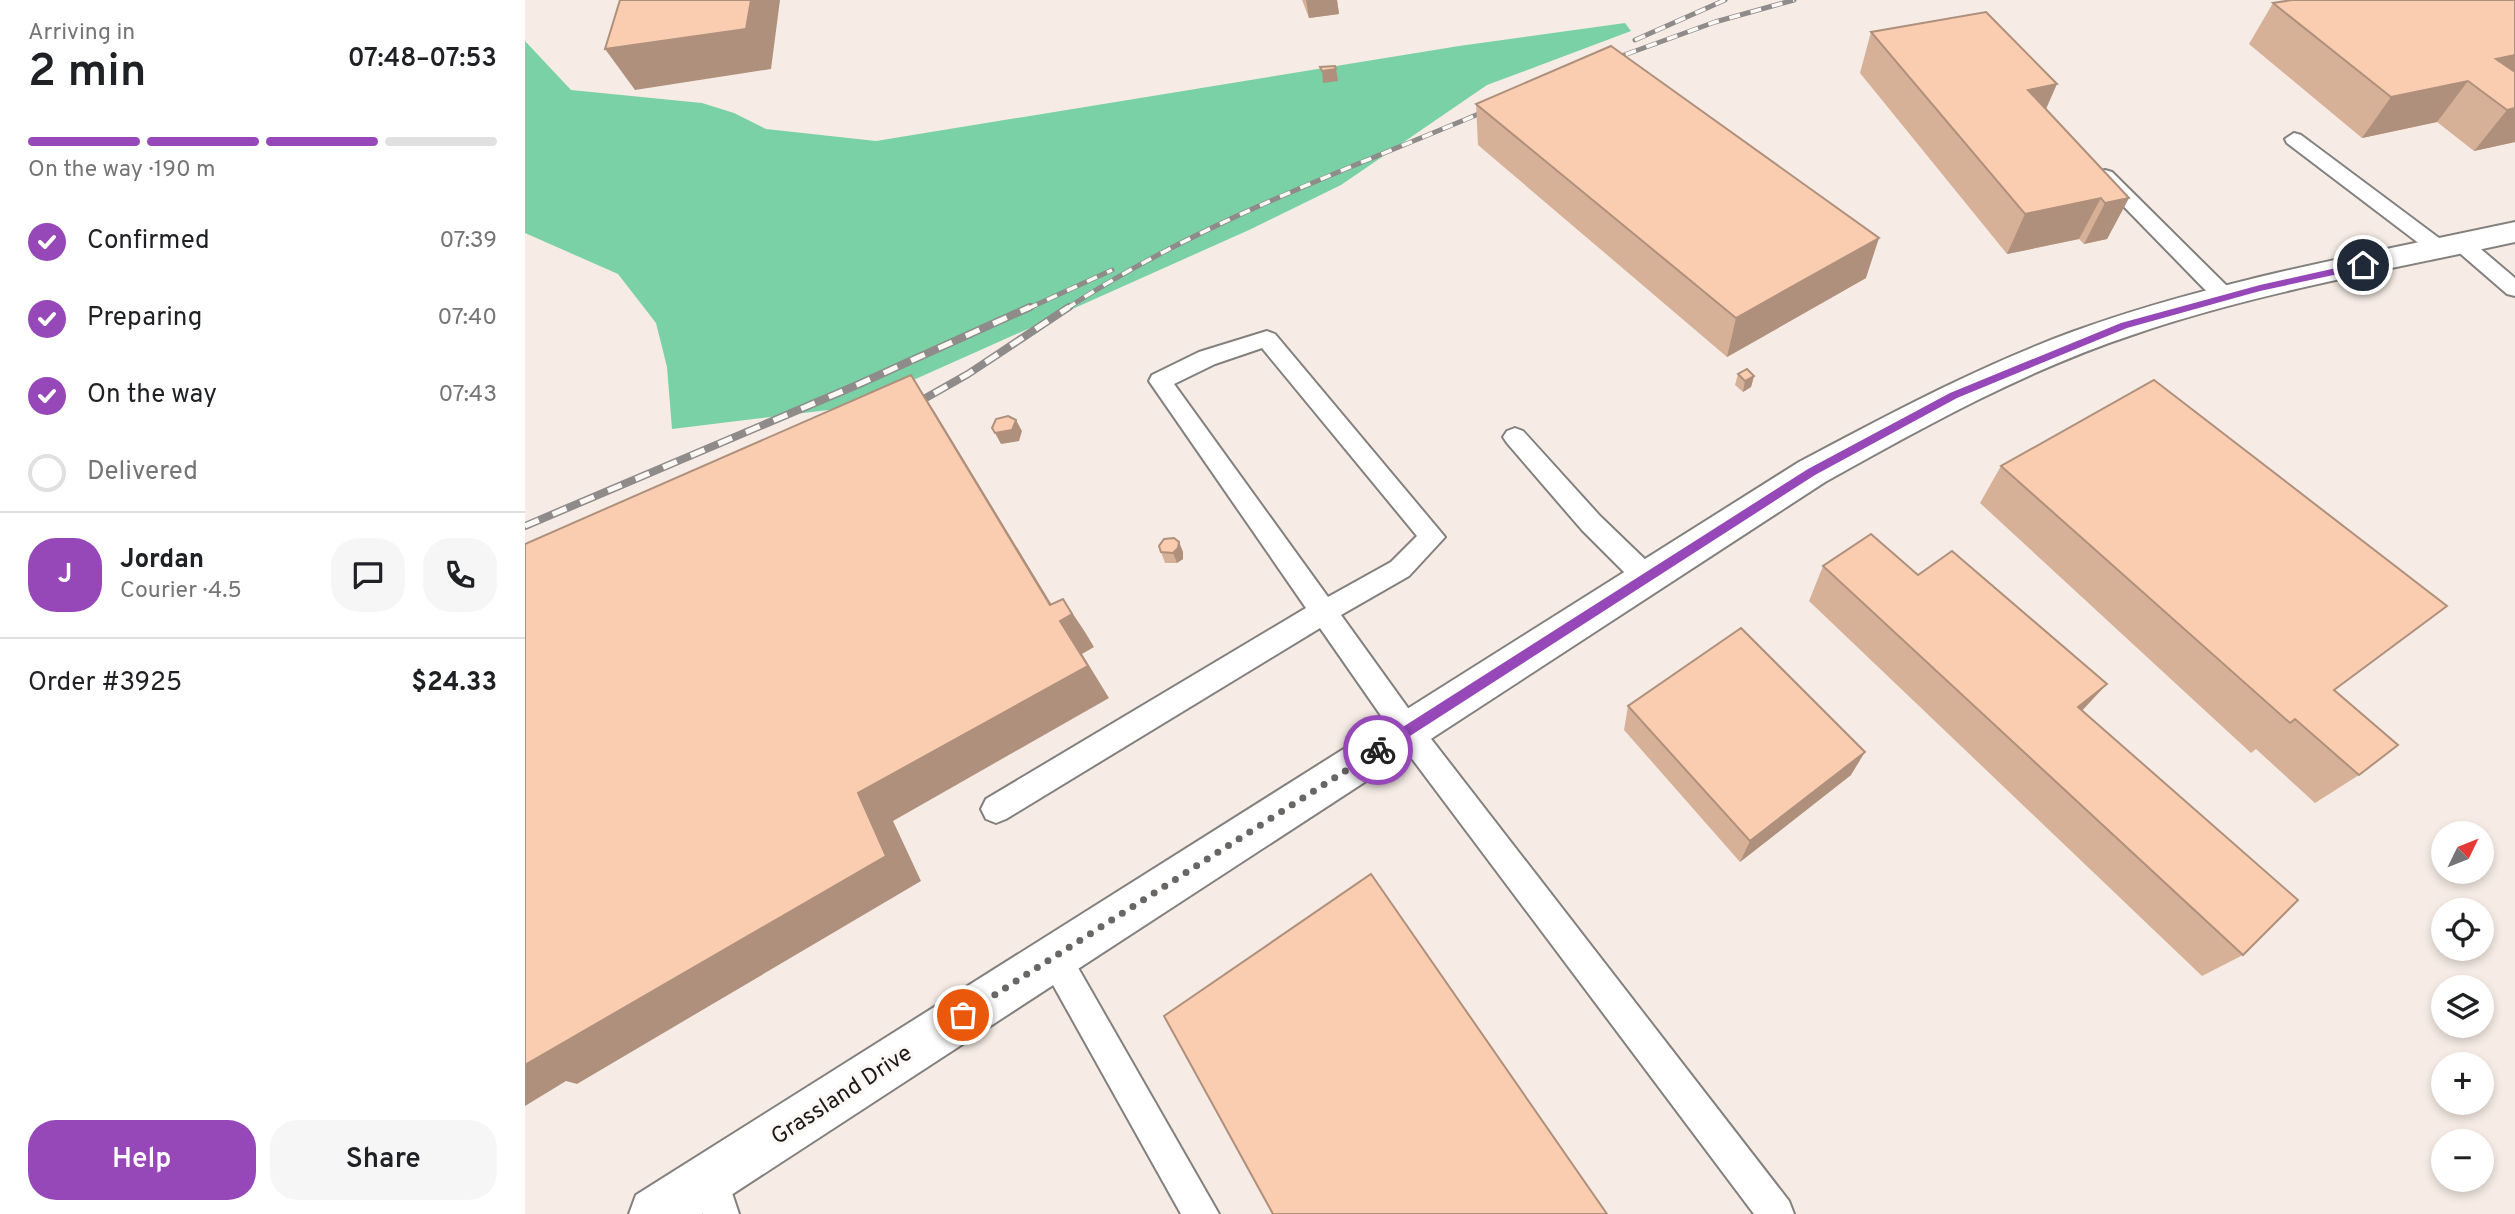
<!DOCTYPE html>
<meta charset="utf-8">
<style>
body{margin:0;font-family:Overpass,sans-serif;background:#f6f6f6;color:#202124;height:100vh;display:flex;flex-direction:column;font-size:26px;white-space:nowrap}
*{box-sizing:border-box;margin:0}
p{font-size:23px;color:#757577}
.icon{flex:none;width:38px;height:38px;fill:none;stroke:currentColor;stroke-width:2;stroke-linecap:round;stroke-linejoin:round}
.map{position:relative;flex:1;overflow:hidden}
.panel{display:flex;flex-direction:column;background:#fff;width:525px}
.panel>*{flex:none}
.needle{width:46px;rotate:47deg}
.tools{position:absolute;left:1906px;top:821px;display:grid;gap:14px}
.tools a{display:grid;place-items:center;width:63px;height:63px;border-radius:50%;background:#fff;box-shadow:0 4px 10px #0003;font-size:35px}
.pin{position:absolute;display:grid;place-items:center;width:60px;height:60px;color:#fff;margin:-30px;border:4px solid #fff;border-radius:50%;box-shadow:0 2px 7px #0007}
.courier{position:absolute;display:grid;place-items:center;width:70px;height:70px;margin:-35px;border:5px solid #9648b8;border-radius:50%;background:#fff;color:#222;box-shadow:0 2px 9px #0007}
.overview em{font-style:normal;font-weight:600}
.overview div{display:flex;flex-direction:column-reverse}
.overview{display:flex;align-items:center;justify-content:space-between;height:119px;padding:0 28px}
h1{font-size:46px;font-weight:600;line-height:52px}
.bar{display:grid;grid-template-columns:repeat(4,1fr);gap:10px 7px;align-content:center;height:84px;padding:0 28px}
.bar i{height:9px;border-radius:5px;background:#e0e0e0}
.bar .on{background:#9648b8}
.bar p{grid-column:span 4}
.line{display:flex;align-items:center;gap:18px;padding:0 28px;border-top:2px solid #e0e0e0}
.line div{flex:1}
.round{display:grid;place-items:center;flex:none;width:74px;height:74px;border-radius:28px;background:#f6f6f6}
ol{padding:0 28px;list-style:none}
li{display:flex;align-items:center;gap:21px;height:77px}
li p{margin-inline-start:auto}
li .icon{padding:7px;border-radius:50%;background:#9648b8;color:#fff;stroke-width:4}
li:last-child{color:#757577}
li i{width:38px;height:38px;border:4px solid #e0e0e0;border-radius:50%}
.button{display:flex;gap:14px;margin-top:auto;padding:14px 28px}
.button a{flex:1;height:80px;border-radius:28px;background:#9648b8;color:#fff;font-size:28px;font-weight:600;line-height:80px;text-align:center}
.button a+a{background:#f6f6f6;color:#202124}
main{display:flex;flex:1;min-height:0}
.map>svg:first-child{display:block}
.built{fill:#f6ece5;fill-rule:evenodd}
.forest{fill:#7ad1a5}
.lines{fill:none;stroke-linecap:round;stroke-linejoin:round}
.service-casing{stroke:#83807e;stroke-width:4}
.minor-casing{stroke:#83807e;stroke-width:4}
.service{fill:#fff;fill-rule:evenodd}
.minor{fill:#fff;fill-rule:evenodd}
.rail-far1-casing{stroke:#8e8b8a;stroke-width:5}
.rail-casing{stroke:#8e8b8a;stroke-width:8}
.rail-far1{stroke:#fbf8f6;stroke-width:3.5;stroke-dasharray:11;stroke-linecap:butt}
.rail{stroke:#fbf8f6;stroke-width:5;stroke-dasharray:15;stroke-linecap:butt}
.wall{fill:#d7b098}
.shaded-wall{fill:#af907c}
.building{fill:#facdb1;stroke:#af907c;stroke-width:2}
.route{fill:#9648b8}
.done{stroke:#696766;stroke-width:7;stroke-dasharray:0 12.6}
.labels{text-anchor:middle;stroke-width:6;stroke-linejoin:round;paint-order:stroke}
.street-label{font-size:23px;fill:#1b1919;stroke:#fbf8f6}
</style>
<main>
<section class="panel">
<div class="overview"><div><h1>2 min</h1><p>Arriving in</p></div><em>07:48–07:53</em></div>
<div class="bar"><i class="on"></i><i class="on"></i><i class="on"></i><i></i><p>On the way · 190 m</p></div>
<ol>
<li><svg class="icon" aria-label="check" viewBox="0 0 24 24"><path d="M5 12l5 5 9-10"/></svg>Confirmed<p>07:39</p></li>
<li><svg class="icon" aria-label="check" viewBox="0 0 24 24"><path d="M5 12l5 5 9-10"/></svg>Preparing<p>07:40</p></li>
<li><svg class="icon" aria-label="check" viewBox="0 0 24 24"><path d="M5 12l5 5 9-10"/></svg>On the way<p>07:43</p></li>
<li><i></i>Delivered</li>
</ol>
<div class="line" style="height:126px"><b class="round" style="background:#9648b8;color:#fff">J</b><div><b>Jordan</b><p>Courier · 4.5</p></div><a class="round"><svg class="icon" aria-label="chat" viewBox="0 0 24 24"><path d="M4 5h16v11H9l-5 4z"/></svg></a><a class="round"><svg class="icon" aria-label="phone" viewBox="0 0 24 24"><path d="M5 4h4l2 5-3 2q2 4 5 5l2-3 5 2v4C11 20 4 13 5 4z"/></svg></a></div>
<div class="line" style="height:91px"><div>Order #3925</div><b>$24.33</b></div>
<div class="button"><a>Help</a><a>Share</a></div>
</section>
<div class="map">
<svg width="1990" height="1214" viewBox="0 0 1990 1214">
<rect width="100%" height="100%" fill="#fbf8f6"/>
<path class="built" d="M0 0H1990V1214H0ZM1918 833H1956V872H1918ZM1918 910H1956V948H1918ZM1918 987H1956V1026H1918ZM1918 1064H1956V1102H1918ZM1918 1141H1956V1180H1918Z"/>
<path class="forest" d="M1100 23 1106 31 962 85 816 185 724 230 328 407 147 429 142 367 131 323 93 274 0 233V41L46 90 177 103 209 113 241 129 351 141 934 46Z"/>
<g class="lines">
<defs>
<path id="service" d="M1769 133 1776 135 1922 244 1925 249 1922 254H1908L1762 143 1760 139Z
M1580 170 1587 172 1708 292 1711 297 1708 302H1692L1573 180 1570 176 1573 172Z
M1937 237 1944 239 1990 278V296L1982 294 1930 249 1927 244Z
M742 331 750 334 920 537 884 576 816 615 893 722 1264 1201 1269 1214H1229L873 740 795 628 481 819 471 823 461 819 456 809 461 799 781 608 624 381 627 375 674 352ZM737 348 892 536 866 562 803 597 649 384 690 364Z
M990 428 998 431 1075 516 1131 570 1135 578 1131 586 1122 589 1113 586 1057 530 982 443 978 437 982 431Z
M529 940 540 945 694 1214H656L518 967 513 956 518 945Z
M186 1160 198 1166 214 1214H178L168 1178 174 1166Z"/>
<path id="minor" d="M1990 222V242C1863 270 1733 292 1610 334 1501 370 1400 426 1300 482L177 1214H104L111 1195 1274 462C1363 415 1452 367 1547 332 1690 280 1842 254 1990 222Z"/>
</defs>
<use href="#service" class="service-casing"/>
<use href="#minor" class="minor-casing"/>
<use href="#service" class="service"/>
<use href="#minor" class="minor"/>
<defs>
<path id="rail-far1" d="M1110 40 1200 0
M1080 62 1190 22 1269 0
M502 309 587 270
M541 309C673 222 825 169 970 107"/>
<path id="rail" d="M383 408 443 374 544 307
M0 526 332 385 505 307"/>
</defs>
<use href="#rail-far1" class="rail-far1-casing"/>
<use href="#rail" class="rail-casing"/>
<use href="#rail-far1" class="rail-far1"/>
<use href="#rail" class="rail"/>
</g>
<path class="wall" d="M777 0H812L814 14 784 18Z
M1990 0V142L1949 151 1912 122 1837 138 1724 44 1748 3Z
M1346 32 1604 198 1582 239 1559 244 1554 239 1482 254 1335 73Z
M951 104 1341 278 1202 357 953 145Z
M1213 374 1229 376 1226 387 1218 392 1210 385Z
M1476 466 1922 606 1809 690 1834 775 1790 803 1731 749 1726 753 1455 503Z
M654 542 658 552V559L652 563H640L636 552Z
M1298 566 1393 575 1558 710 1718 955 1677 976 1284 601Z
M1103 706 1326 775 1215 862 1099 730Z"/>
<path class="shaded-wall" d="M226 0H255L246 69 110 90 80 49Z
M781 0H812L814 14 784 18Z
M1990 55V89L1971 59Z
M811 69 813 81 798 83 797 71Z
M1943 81 1912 122 1837 138 1866 97Z
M1532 84 1514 125 1503 90Z
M1990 108V142L1949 151 1982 110Z
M1576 198 1554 239 1482 254 1500 214Z
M1604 198 1582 239 1559 244 1580 203Z
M1354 238 1341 278 1202 357 1211 318Z
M386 375 411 414 536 620 538 599 560 632 569 647 557 654 584 698 368 821 396 881 52 1084 41 1081 0 1106V1063L333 793 535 621Z
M1229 376 1226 387 1218 392 1220 381Z
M491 420 497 431 494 441 476 444 470 433Z
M654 542 658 552V559L652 563 648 553Z
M1922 606 1878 639 1768 721 1809 690Z
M1582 684 1553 715V707Z
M1340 752 1326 775 1215 862 1225 841Z"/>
<path class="building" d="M95 0H226L221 29 80 49Z
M1767 0H1990V55L1971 59 1990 72V108L1982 110 1943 81 1866 97 1748 3Z
M1461 12 1532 84 1503 90 1604 198 1580 203 1576 198 1500 214 1346 32Z
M1086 46 1354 238 1211 318 951 104Z
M810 66 811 69 797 71 795 67Z
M1222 369 1229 376 1220 381 1213 374Z
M386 375 525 605 538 599 547 614 535 621 563 666 333 793 361 856 0 1065V544Z
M1629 380 1922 606 1809 690 1873 745 1834 775 1770 719 1765 723 1476 466Z
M483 416 491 420 487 430 470 433 467 428 471 419Z
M1346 534 1393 575 1427 551 1582 684 1553 707 1773 900 1718 955 1298 566Z
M649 538 654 542 653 548 648 553 636 552 634 546 639 539Z
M1216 628 1340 752 1225 841 1103 706Z
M846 874 1082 1214H748L639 1016Z"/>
<path class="route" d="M1838 262 1841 268 1735 291 1602 328 1432 398 1290 475 857 754H848V746L1283 469 1425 393 1596 323 1735 285Z"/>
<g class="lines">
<path class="done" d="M438 1015 853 750"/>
</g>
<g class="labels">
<g class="street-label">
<text transform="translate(316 1094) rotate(-33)" y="8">Grassland Drive</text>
</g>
</g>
</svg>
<div class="tools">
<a><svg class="needle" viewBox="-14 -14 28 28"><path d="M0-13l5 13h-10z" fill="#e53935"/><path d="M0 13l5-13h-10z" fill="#757577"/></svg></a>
<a><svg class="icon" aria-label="locate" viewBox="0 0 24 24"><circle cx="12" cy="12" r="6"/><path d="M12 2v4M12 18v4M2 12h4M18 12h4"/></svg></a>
<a><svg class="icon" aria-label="layers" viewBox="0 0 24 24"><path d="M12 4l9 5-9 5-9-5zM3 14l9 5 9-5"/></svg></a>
<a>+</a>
<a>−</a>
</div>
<div class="pin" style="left:438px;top:1015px;background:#ea580c"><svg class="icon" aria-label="bag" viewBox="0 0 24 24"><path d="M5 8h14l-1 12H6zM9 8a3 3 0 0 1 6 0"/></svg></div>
<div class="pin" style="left:1838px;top:265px;background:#1f2937"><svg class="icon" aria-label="home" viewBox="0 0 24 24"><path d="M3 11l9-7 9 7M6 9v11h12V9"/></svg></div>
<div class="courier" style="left:853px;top:750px"><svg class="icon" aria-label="bike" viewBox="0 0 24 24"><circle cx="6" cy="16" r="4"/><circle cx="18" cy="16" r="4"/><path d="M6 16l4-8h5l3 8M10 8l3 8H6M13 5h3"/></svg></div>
</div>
</main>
